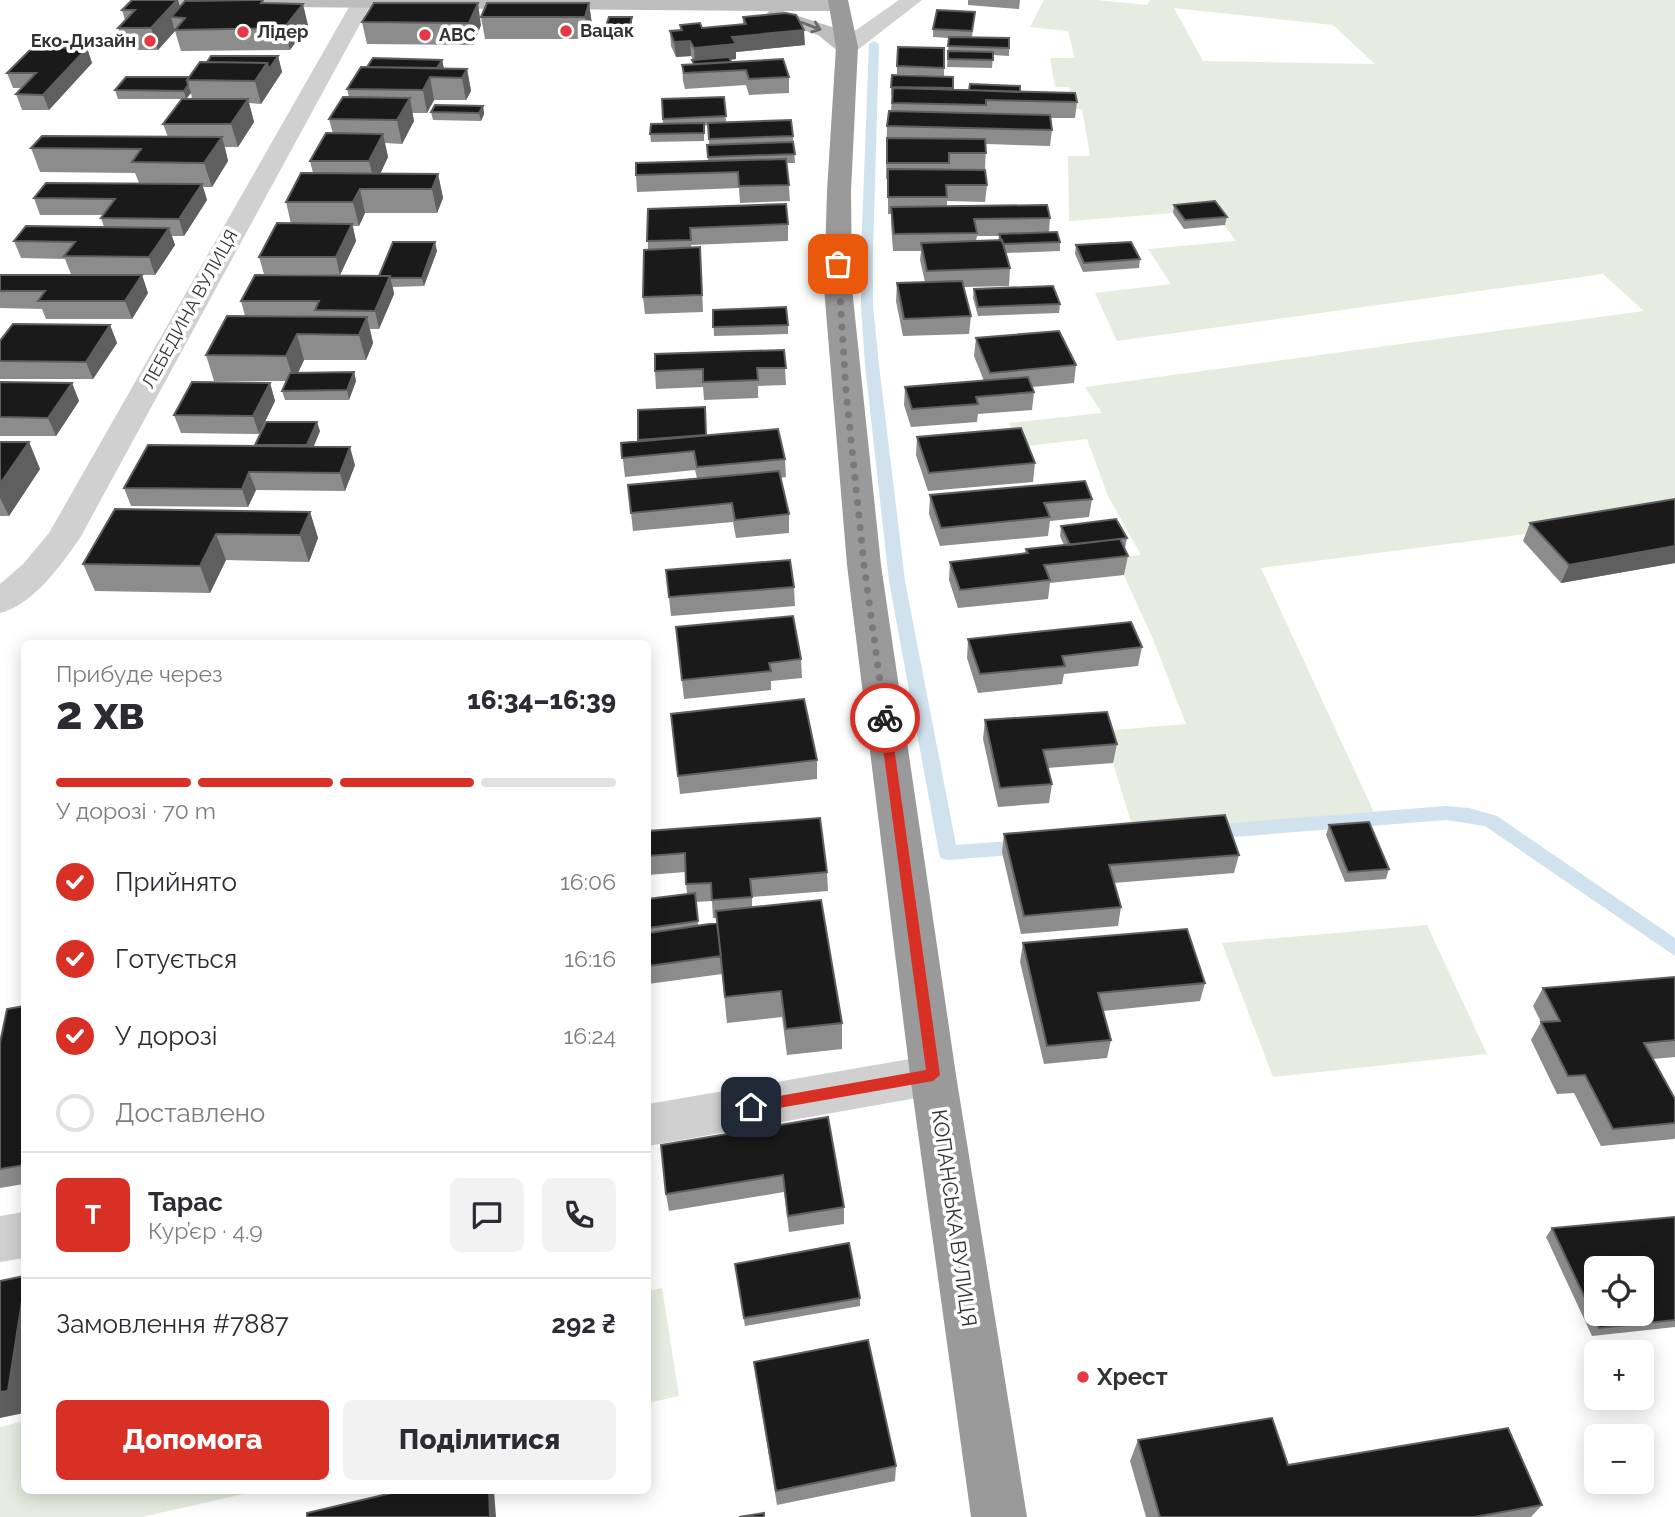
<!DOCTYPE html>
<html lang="uk">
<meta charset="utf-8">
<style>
body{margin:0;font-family:Raleway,sans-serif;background:#f2f2f3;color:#2b2b33;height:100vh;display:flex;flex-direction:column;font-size:26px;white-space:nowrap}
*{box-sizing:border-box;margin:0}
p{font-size:23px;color:#7c7c81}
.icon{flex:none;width:38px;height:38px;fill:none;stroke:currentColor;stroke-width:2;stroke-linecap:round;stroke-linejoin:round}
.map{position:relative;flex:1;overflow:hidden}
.sheet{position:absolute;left:21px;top:640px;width:630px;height:854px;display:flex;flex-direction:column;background:#fff;border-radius:10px;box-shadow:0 4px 18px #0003}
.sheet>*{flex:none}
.controls{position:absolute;left:1584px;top:1256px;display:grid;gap:14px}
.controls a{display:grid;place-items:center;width:70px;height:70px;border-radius:10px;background:#fff;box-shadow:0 4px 18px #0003;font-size:35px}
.pin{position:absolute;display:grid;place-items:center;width:60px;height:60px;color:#fff;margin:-30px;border-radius:14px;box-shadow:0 4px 10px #0006}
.courier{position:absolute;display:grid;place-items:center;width:70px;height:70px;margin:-35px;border:5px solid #d93025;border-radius:50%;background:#fff;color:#222;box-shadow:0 2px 9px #0007}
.headline em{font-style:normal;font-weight:800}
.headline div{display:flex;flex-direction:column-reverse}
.headline{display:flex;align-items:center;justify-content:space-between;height:119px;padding:0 35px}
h1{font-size:46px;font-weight:800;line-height:52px}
.bar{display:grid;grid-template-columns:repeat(4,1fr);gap:10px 7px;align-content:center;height:84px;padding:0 35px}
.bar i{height:9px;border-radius:5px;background:#e1e1e2}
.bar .active{background:#d93025}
.bar p{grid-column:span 4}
.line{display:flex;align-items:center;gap:18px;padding:0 35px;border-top:2px solid #e1e1e2}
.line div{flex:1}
.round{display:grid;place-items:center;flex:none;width:74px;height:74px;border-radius:10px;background:#f2f2f3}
ol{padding:0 35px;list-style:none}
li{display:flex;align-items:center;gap:21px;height:77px}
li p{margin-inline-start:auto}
li .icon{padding:7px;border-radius:50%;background:#d93025;color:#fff;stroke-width:4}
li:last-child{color:#7c7c81}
li i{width:38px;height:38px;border:4px solid #e1e1e2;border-radius:50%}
.button{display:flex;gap:14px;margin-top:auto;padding:14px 35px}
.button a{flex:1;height:80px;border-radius:10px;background:#d93025;color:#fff;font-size:28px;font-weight:800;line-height:80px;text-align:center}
.button a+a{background:#f2f2f3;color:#2b2b33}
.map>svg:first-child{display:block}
.green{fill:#e6ecdf;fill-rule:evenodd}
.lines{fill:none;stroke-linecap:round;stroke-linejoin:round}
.stream{fill:#cfe2ee;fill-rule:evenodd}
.street{fill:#d0d0d0;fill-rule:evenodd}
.secondary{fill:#bdbdbd;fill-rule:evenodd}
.highway{fill:#9a9a9a;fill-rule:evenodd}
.wall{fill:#8c8c8c;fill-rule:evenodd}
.shaded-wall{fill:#5f5f5f}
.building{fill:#1a1a1a;stroke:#5f5f5f;stroke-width:2;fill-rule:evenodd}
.oneway{stroke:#6a6a6a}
.route{fill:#d93025}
.done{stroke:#7a7a7a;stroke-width:7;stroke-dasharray:0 12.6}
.poi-dot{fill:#e63946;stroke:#fff;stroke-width:2.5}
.labels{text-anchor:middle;stroke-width:7;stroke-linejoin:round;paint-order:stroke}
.far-poi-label{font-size:18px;font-weight:bold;fill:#333;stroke:#fff;text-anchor:start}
.far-street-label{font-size:18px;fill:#333;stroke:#fff}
.street-label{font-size:21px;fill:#333;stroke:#fff}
.near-poi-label{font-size:24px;font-weight:bold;fill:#333;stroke:#fff;text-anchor:start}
</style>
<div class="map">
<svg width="1675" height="1517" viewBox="0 0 1675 1517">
<rect width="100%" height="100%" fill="#fff"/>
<path class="green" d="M1044 0H1097L1147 5 1150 0H1675V515L1261 568 1378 821 1137 841 1103 731 1186 724 1153 639 1116 558 1141 555 1108 496 1087 439 1019 447 1009 423 1102 413 1085 387 1644 311 1603 274 1117 341 1095 293 1171 284 1148 249 1236 241 1213 210 1069 221 1068 156H1090L1082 109H1074L1069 87H1055L1050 58H1075L1068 31 1030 27ZM1174 8 1333 25 1375 64 1203 61Z
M1427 925 1487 1054 1273 1077 1222 943Z
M662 1288 679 1396 648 1403V1291Z
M24 1421V1491H257L142 1517H0V1427Z"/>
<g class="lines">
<path class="stream" d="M874 41 879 44 873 253V306L879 365 905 581 956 845 1024 840 1031 842 1033 847 1031 852 1024 854 948 860 941 858 939 853 889 581 865 365 861 306V253L869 44Z
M1446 806 1469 808 1497 816 1675 938V956L1485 826 1446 820 1209 839 1203 837 1200 832 1203 827 1209 825Z"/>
<path class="street" d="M353 0 372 2 80 538C61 565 33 605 0 613V584L23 564 49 533Z
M899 0H922L855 52H839L836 47 839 42Z
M933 1055 949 1061 956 1075 949 1089 933 1095 648 1146V1104Z
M24 1212V1258L0 1262V1216Z"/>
<path class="secondary" d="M147 0H843L849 5 846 9 839 11H783L832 27 858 47 855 52H839L818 35 769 19 766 15 769 11 157 6 150 4Z"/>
<path class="highway" d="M828 0H848L858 47 851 191 852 288 881 565 956 1075 1027 1517H971L910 1075 847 565 824 288 827 191 836 47Z"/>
</g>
<path class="wall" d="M263 0 264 3 308 25 290 50 181 51 175 31 158 50H126L118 28 125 20 122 10Z
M968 0H1020L1019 9 968 5Z
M374 3 481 25 473 45 367 44 362 22Z
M589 3 592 25 588 39H485L481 17Z
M975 12 972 37 1009 48V56L993 55 992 68 947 67 949 38 933 37V29Z
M632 17V25L629 39 605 40 604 32Z
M743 17 805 45 736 52V59L730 60 731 62 789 77V93L749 95 746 85 685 89 683 81 682 65 693 64V60L691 56 676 57 671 46 670 31 680 30V25L702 28 743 24Z
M87 48 92 63 49 110H22L16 94 21 88H13L7 73Z
M944 48V76L897 74V66Z
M278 56 282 72 261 104 249 103 254 122 238 147H225L228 161 212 187H203L207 200 184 236H172L175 245 155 275 71 274 65 259 21 258 14 241 104 227 101 218 103 215H40L34 198 139 183 135 173 40 172 31 148 168 137 163 124 182 99H118L115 90 189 77ZM191 93 192 99H186Z
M442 60 444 68 467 69 471 91 466 100H434L427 113H412L414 121 402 144 385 143 388 157 380 174H438L443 198 437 213H365L359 226H353L356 241 340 275 264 274 259 257 291 224 286 202 313 173 310 161 333 134 329 119 349 97 347 89 367 67Z
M891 87 1020 92 1077 102 1075 118H1051L1052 130 1050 146 986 144 985 170 987 185 985 202 947 201V206L1050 218 1049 232 1060 242V251L1006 253 1010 268 1009 286 964 287 971 316 969 334 903 336 896 301 897 283 925 282 920 260 921 251H893L891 224V214H888V179H886L887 126 891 111 892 95H891ZM977 236H999L998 240 976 241Z
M724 97 726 122 793 136 795 163H787L790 201 740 203 739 188 637 192 636 175 708 161 707 145 709 144 708 125 704 126V141L651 142 650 134 663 124 662 99Z
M483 106 484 114 481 121 433 120 431 112Z
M1174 205 1227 217 1225 225 1184 229 1173 213Z
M648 209 788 224V241L691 245 692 248 701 264 703 312 645 314 643 297 648 249Z
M1076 245 1140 259 1139 268 1083 272 1075 254Z
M437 251 424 286 393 287 394 294 379 329H370L373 343 366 360H304L298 373 354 372 356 381 349 400H285L282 391 287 381H214L206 355 245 316 241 301 379 276Z
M0 275H142L148 293 132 319H46L42 309 0 308Z
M974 289 1060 304 1059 313 978 316 973 298Z
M713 310 788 325V334L714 336Z
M110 325 117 343 93 379H0V341Z
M976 338 1076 365 1074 383 1032 387 1034 392 1032 410 978 414 977 422 911 427 904 405 905 387 984 381 974 356Z
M784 350 786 385 758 386V398L704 400 703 387 656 389 655 371Z
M0 382 72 383 79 401 56 436H0Z
M270 383 275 401 259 434 181 433 174 415Z
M638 410 706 435 785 459 786 477 780 478 789 514V533L736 538 733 522 633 531 628 485 697 478 695 470 625 477 621 443 638 442Z
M320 431 314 446 355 465 345 491 256 490 248 507 131 506 124 488 255 446Z
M917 437 1035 463 1033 482 928 491 916 455Z
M0 442H29L40 469 9 516H0Z
M930 495 1092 499 1089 517 1050 521 1048 536 940 546 929 514Z
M1675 499V563L1561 583 1523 541 1530 523Z
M310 512 318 538 309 562 226 560 210 593 95 591 83 564Z
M1061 526 1127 538 1125 548H1124L1128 556 1124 575 1050 583 1048 599 958 608 949 580 950 562 1025 554 1026 549 1064 545 1060 536Z
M666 570 794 587 795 606 671 616Z
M676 627 801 659 802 678 771 681V690L684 699Z
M968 639 1142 647 1138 666 1064 674 1062 684 978 693 967 658Z
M671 714 817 760V779L680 794Z
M985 720 1117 744 1113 763 1047 768 1052 784 1049 803 998 807 983 739Z
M1329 825 1389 869 1386 879 1345 882 1326 835Z
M648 831 827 872 828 891 752 897V907L842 1023V1049L787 1055 782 1017 727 1023 722 974 648 984V899L687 894 685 872 648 875ZM712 901 713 918H717V923L698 925 696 902Z
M1004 834 1239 855 1234 873 1114 883 1121 907 1118 926 1021 934 1002 852Z
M1023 943 1205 983 1200 1001 1103 1011 1111 1040 1107 1058 1044 1064 1020 962Z
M1675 977V1057L1653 1059 1675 1099V1138L1674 1139 1601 1146 1574 1093 1557 1094 1531 1040 1541 1022 1533 1006 1543 988Z
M24 1006V1184L0 1188V1043Z
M828 1117 844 1207V1224L789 1232 784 1192 669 1211 666 1194Z
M1675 1217V1327L1592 1336 1546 1237 1552 1228Z
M736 1272 860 1298V1306L745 1326Z
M754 1362 896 1466 895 1481 777 1505 756 1377Z
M1138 1440 1288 1465 1542 1505 1531 1517H1146L1130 1461Z"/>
<path class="shaded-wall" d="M177 0H178L183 17H171L175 31 158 50 151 28Z
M478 3 481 25 473 45 469 23Z
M589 3 592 25 588 39 585 17Z
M303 4 308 25 290 50 284 28Z
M632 17V25L629 39 628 31Z
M804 30 805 45 736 52V59L695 64 694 48 732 37Z
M690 41 691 56 676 57 674 42Z
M87 48 92 63 49 110 43 95Z
M278 56 282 72 261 104 255 81 267 63Z
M442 60 445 75H434Z
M467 69 471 91 466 100 462 78Z
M430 77 434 100 427 113 423 90Z
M188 85 191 93 186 99 184 91Z
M410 98 414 121 402 144 397 120Z
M248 99 254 122 238 147 231 124Z
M483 106 484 114 481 121 479 113Z
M383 134 388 157 375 185 369 161Z
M222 137 228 161 212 187 204 163Z
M438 174 443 198 437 213 432 189Z
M202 184 207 200 184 236 179 219Z
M360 189 365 213 359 226 353 202Z
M352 224 356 241 340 275 336 257Z
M169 228 175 245 155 275 149 257Z
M435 242 437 251 424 286 422 278Z
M142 275 148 293 132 319 125 301Z
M390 276 394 294 379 329 375 311Z
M367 317 373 343 366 360 359 335Z
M110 325 117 343 93 379 86 362Z
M297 334 304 360 294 381 286 356Z
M354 372 356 381 349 400 347 390Z
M72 383 79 401 56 436 48 418Z
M270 383 275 401 259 434 253 416Z
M317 422 320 431 310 455 307 445Z
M29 442 40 469 9 516 0 498V484Z
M350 447 355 465 345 491 340 473Z
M249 472 256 490 248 507 242 489Z
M310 512 318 538 309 562 300 535Z
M216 534 226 560 210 593 200 566Z
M1675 546V563L1561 583 1569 565Z
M24 1288V1413L0 1418V1392Z
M489 1491H494L496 1517H490Z"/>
<path class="building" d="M132 0H177L151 28H118L135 10H122Z
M263 0 261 3 303 4 284 28 175 30 185 18 171 17 185 1Z
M374 3H478L469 23 362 22Z
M487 3H589L585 17H481Z
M937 10 975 12 972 31 933 29Z
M785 13 796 15 804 30 732 37 736 44 694 48 690 41 674 42 670 31 682 30 680 25 700 23 702 28 746 24 743 17Z
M609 17H632L628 31 604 32Z
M949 37 1009 38V48L948 46Z
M33 47 87 48 43 95 16 94 36 73H7Z
M898 47 944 48V68L897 66Z
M948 51 993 52V60L948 59Z
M211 56H278L269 69 267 63 207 62Z
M729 57 731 62 694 64 692 60Z
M373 58 442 60 437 68 367 67Z
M783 59 789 77 749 79 746 70 684 73 682 65Z
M200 62 267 63 255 81 187 80Z
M361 67 467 69 462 78 430 77 423 90 347 89Z
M892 75 953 77V88L891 87Z
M126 77H189L187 80 188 85 184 91 115 90Z
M970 84 1020 86V92L969 90Z
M893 88 1075 93 1077 102 986 100V105L892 103Z
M343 97 410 98 397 120 329 119Z
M724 97 726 116 663 119 662 99Z
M182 99H248L231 124H163Z
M435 105 483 106 479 113 431 112Z
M889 111 1050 115 1052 130 887 126Z
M791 120 793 136 709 139 708 123Z
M704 123V133L650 134 651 124Z
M326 133 383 134 369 161H310Z
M42 136 222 137 204 163 132 162 141 149 31 148Z
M887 138 985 139 986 153H949V163H887Z
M793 142 795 154 708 157 707 145Z
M786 159 789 185 739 186 738 172 636 175V163Z
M888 169 985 170 987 185H946L947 197H888Z
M301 173 438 174 432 189H360L353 202H286Z
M46 183 202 184 179 219 101 218 115 199 34 198Z
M1215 201 1227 217 1185 220 1174 205Z
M786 204 788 224 690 228 691 240 647 241 648 209Z
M1047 205 1050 218 974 219 977 233 894 234 891 207Z
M277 223 352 224 336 257H259Z
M26 226 169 228 149 257 64 256 75 242 14 241Z
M1057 232 1060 242 1003 244 999 234Z
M1002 240 1010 268 927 271 921 243Z
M393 242H435L422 278H390V276H379Z
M1131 242 1140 259 1084 263 1076 245Z
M700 247 702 295 643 297 644 250Z
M0 275H142L125 301H38L45 291H0Z
M255 275 390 276 375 311 315 310 319 301H241Z
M962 281 971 316 904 319 897 283Z
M1053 286 1060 304 978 307 974 289Z
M786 307 788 325 713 327V310Z
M227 316 367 317 359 335 297 334 286 356 206 355Z
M13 324 110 325 86 362 0 361V341Z
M1059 331 1076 365 990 373 976 338Z
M784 350 786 368H757L758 380 703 382V369L655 371V354Z
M354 372 347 390 282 391 290 373Z
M1028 377 1034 392 976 397 978 404 912 409 905 387Z
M0 382 72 383 48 418 0 417Z
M192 382 270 383 253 416 174 415Z
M705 407 706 435 638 440V410Z
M266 422H317L307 445H255Z
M1021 428 1035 463 929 473 917 437Z
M778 429 785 459 697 467 694 451 622 458 621 443Z
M0 442H29L0 484Z
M148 445 350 447 340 473 249 472 242 489 124 488Z
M779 471 789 514 735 520 732 503 631 513 628 485Z
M1085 481 1092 499 1044 503 1050 517 941 528 930 495Z
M1675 499V546L1569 565 1530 523Z
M115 509 310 512 300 535 216 534 200 566 83 564Z
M1116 519 1127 538 1070 545 1061 526Z
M1120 539 1128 556 1044 565 1050 580 960 590 950 562 1028 553 1026 549Z
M790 560 794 587 669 597 666 570Z
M793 616 801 659 769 663 771 671 682 680 676 627Z
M1131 622 1142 647 1062 656 1065 666 980 674 968 639Z
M804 699 817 760 678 776 671 714Z
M1107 712 1117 744 1043 750 1052 784 1000 788 985 720Z
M1225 815 1239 855 1109 865 1121 907 1024 916 1004 834Z
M820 818 827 872 750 879 752 897 712 900 711 883 686 884 685 853 648 856V831Z
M1369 822 1389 869 1348 872 1329 825Z
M695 893 698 921 648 928V899Z
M821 900 842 1023 786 1029 781 991 725 997 716 911Z
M717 923 721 956 648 966V933Z
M1187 929 1205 983 1098 993 1111 1040 1047 1046 1023 943Z
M1675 977V1040L1644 1043 1675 1099V1123L1613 1129 1585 1075 1568 1076 1541 1022 1560 1021 1543 988Z
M24 1006V1165L0 1169V1043L7 1009Z
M828 1117 844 1207 788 1216 783 1175 666 1194 661 1145Z
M1675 1217V1320L1599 1328 1552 1228ZM1596 1269H1642V1314H1596Z
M849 1243 860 1298 744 1318 735 1264Z
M24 1276V1288L8 1391 0 1392V1281Z
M868 1340 896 1466 776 1491 754 1362Z
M1272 1418 1288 1465 1508 1428 1542 1505 1474 1517H1160L1138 1440Z
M400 1491H489L490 1517H307V1513Z
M764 1513V1517H739Z"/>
<defs><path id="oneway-shaft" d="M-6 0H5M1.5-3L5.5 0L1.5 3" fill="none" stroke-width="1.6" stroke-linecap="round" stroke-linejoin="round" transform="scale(1.75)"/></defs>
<use class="oneway" href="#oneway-shaft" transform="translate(811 26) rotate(21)"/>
<path class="route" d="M885 714 890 718 940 1075 933 1081 751 1113 745 1107 751 1101 926 1070 879 718Z"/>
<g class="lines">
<path class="done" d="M838 264 846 391 864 565 885 718"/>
</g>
<g class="poi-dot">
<circle cx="566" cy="31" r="7"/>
<circle cx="243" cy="32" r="7"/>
<circle cx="425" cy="35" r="7"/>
<circle cx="150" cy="41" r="7"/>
<circle cx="1083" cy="1377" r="7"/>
</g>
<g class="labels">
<g class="far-poi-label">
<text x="580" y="37">Вацак</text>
<text x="257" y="38">Лідер</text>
<text x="439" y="41">ABC</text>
<text x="136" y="47" text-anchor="end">Еко-Дизайн</text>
</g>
<g class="far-street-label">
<text transform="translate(190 309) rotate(-61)" y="6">ЛЕБЕДИНА ВУЛИЦЯ</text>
</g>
<g class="street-label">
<text transform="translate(954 1218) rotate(82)" y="7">КОПАНСЬКА ВУЛИЦЯ</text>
</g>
<g class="near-poi-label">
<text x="1097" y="1385">Хрест</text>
</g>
</g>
</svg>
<div class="controls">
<a><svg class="icon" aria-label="locate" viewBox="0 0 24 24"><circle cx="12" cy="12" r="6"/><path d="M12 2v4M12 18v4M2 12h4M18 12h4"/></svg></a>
<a>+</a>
<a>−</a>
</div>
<div class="pin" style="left:838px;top:264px;background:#ea580c"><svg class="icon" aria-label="bag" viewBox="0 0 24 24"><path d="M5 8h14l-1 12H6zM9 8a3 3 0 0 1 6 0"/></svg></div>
<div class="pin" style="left:751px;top:1107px;background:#1f2937"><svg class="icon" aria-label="home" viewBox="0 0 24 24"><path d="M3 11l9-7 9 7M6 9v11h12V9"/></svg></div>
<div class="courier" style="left:885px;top:718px"><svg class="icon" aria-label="bike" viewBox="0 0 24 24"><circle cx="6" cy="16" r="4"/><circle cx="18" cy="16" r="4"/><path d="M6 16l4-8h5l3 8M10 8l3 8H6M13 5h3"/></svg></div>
<section class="sheet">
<div class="headline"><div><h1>2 хв</h1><p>Прибуде через</p></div><em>16:34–16:39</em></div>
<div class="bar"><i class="active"></i><i class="active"></i><i class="active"></i><i></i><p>У дорозі · 70 m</p></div>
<ol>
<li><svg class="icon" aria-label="check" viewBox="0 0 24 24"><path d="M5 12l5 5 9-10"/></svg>Прийнято<p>16:06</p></li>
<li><svg class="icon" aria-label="check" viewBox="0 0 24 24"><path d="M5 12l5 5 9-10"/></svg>Готується<p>16:16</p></li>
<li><svg class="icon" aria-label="check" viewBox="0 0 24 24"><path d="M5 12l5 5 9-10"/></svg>У дорозі<p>16:24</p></li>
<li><i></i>Доставлено</li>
</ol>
<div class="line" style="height:126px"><b class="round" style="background:#d93025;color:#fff">Т</b><div><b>Тарас</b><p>Кур’єр · 4.9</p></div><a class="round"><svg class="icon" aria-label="chat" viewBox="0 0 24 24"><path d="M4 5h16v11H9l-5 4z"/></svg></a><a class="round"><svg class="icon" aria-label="phone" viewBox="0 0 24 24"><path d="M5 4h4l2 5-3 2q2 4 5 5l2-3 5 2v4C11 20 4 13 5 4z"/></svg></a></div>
<div class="line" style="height:91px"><div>Замовлення #7887</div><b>292 ₴</b></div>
<div class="button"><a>Допомога</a><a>Поділитися</a></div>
</section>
</div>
